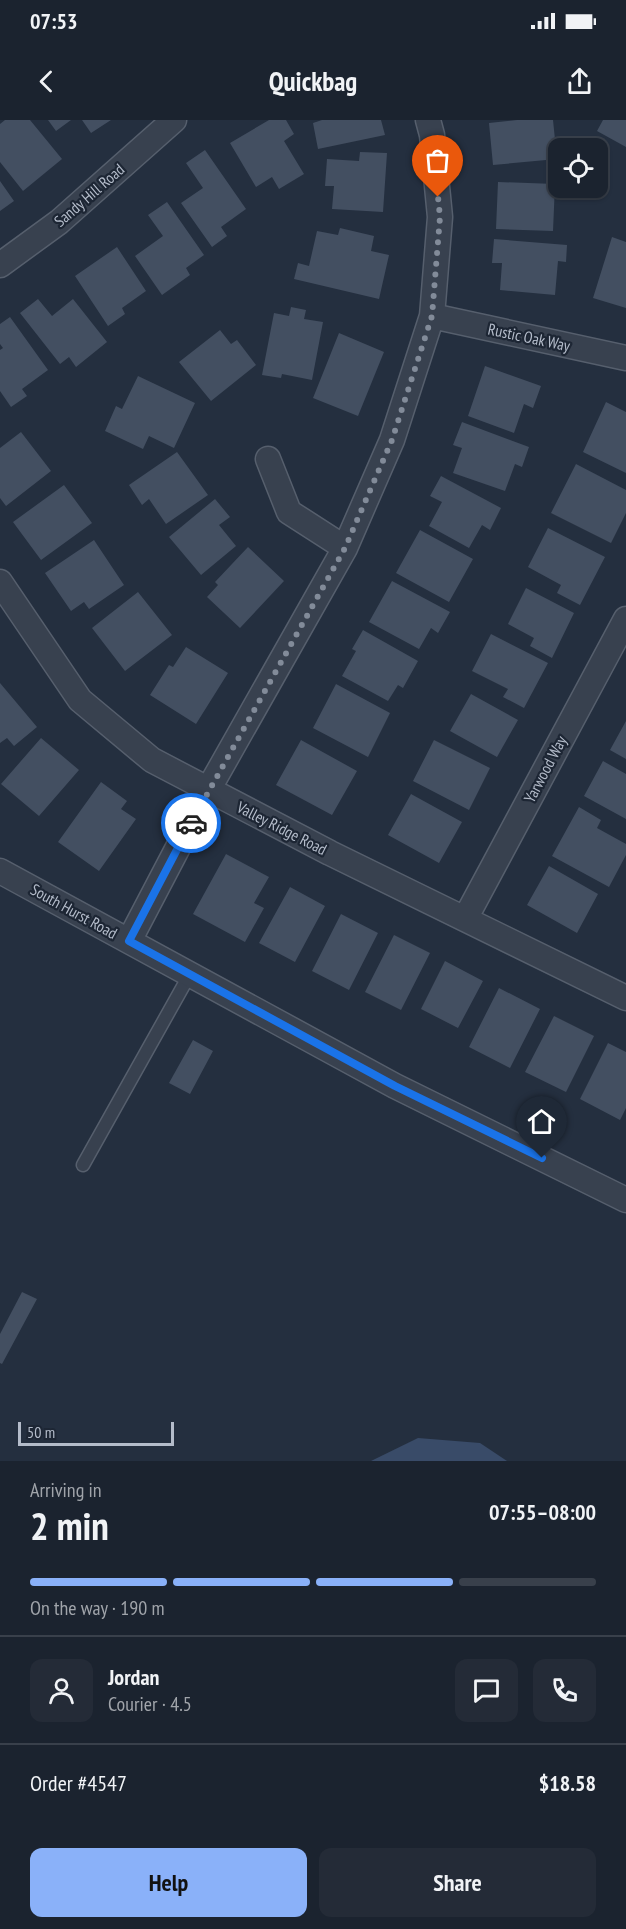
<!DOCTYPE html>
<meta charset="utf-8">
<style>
body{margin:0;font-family:"PT Sans Narrow",sans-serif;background:#242b37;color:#f1f3f6;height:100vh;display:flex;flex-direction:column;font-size:22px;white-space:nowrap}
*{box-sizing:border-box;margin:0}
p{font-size:20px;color:#a0a4aa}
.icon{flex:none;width:33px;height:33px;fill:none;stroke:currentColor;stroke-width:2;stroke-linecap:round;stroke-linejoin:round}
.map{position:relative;height:1341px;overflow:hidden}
.panel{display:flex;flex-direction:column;background:#1b232f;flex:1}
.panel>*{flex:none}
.fabs{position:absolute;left:548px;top:18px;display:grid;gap:12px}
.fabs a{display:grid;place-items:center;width:60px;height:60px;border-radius:12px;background:#1b232f;box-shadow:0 2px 4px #0004,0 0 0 2px #39404b;font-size:30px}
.scale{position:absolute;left:18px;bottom:15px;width:156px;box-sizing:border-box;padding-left:6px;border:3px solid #b4bcca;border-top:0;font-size:16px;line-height:21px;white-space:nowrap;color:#b4bcca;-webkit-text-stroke:4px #1d2634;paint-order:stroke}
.pin{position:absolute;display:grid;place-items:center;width:51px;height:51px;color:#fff;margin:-62px -26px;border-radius:50% 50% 50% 0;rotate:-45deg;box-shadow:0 0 6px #0007}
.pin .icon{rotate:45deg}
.courier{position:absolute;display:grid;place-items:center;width:60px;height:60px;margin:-30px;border:4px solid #1a73e8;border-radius:50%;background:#fff;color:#222;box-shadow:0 2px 8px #0007}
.summary em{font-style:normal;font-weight:800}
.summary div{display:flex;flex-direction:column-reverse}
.summary{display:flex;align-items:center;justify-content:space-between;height:102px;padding:0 30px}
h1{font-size:39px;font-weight:800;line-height:45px}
.bar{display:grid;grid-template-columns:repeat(4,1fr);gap:9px 6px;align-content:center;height:72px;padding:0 30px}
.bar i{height:8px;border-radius:4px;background:#39404b}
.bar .active{background:#8ab1f9}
.bar p{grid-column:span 4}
.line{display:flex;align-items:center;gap:15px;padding:0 30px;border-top:2px solid #39404b}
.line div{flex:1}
.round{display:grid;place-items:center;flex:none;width:63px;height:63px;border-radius:12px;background:#242b37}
.cta{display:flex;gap:12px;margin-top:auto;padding:12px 30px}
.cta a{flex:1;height:69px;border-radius:12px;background:#8ab1f9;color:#111;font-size:24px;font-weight:800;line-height:69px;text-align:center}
.cta a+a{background:#242b37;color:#f1f3f6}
.status{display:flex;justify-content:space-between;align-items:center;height:42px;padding:0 30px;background:#1b232f;direction:ltr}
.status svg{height:16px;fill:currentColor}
header{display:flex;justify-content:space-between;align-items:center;height:78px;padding:0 30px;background:#1b232f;font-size:27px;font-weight:800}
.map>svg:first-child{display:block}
.water{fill:#394b68}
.building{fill:#434f61}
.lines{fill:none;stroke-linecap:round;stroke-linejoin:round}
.service-casing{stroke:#565f6d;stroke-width:15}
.minor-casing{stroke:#565f6d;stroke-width:27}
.service{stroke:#38414f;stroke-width:12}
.minor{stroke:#38414f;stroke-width:24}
.done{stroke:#828b99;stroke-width:6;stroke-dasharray:0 10.8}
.route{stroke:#1a73e8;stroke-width:8}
.labels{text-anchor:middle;stroke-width:4.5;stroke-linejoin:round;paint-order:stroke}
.street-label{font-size:16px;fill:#b4bcca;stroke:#1d2634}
</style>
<div class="status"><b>07:53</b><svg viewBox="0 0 49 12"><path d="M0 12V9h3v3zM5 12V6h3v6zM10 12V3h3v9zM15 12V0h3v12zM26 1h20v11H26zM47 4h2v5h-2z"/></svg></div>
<header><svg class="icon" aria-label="back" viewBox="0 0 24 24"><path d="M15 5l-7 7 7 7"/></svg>Quickbag<svg class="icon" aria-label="share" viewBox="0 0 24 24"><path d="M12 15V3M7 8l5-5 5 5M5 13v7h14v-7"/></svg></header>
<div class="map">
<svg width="626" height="1341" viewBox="0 0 626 1341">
<rect width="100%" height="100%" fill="#242f3f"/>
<path class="water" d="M418 1318 480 1323 507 1341H371Z"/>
<path class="building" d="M5 0H30L62 39 23 71 0 42V4Z
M48 0H71L56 11Z
M82 0H111L91 13Z
M269 0H286L294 14 284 21 304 54 279 69 272 57 256 67 230 23Z
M322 0H381L385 15 318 29 313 3Z
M517 0H553L557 39 493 45 489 3Z
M603 0H626V27L597 11Z
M205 30 246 89 221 107 227 116 212 127 181 83 203 68 186 43Z
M360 32 387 33 383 92 332 89 334 66H325L327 39 359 41Z
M0 61 14 81 0 91Z
M498 62 555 64 553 111 496 109Z
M167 82 204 135 186 148 190 155 162 175 135 136 163 116 148 95Z
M340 108 374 116 371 131 389 135 379 179 294 159 298 143 309 146 317 111 338 115Z
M612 117 626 122V188L593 178Z
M494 119 567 125 566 142 558 141 555 175 500 170 502 143H492Z
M117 127 146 171 122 188 125 194 108 206 75 156Z
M38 179 52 196 73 179 107 222 76 247 69 237 60 244 20 193Z
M291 187 306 190 304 199 323 202 312 260 282 254 281 258 262 255 274 193 289 196Z
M10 197 48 250 22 269 27 276 11 287 0 271V230L3 228 0 224V204Z
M220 210 231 224 237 220 256 245 211 281 179 242Z
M339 213 384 232 358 296 313 278Z
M485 246 541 266 533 288 524 284 514 313 468 296Z
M138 256 195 283 174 328 149 316 143 329 105 311 116 286 122 289Z
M606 282 626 292V353L583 332Z
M462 302 529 327 522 347 515 344 505 371 453 353 462 328 453 325Z
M21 312 51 351 6 386 0 378V328Z
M177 332 208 375 166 404 149 379 142 385 129 365Z
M576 344 626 370V393L611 423 551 393Z
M441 356 501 388 490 410 482 405 469 428 429 406 442 382 430 376Z
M64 365 92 403 41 440 13 402Z
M215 379 230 397 219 405 236 426 201 455 169 417Z
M548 408 605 437 580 485 557 473 561 465 528 447Z
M420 410 473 439 449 482 396 453Z
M94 420 124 465 89 489 84 482 71 491 45 453Z
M248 427 284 461 240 508 207 477 218 465 215 462Z
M392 461 450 492 438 513 431 508 419 529 369 502Z
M526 468 574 493 552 538 530 526 534 518 508 504Z
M138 472 172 515 125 551 92 508Z
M363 510 418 541 403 568 398 565 388 581 342 556 356 531 352 529Z
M491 514 548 543 524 588 503 577 508 569 472 551Z
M186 527 228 553 196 604 150 575 169 545 173 547Z
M0 563 37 607 14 626 7 618 0 623Z
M336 564 390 593 368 637 313 608Z
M471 574 518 600 497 637 450 611Z
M626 601V639L610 630Z
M41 618 79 650 39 696 1 664Z
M301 620 357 651 332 695 276 665Z
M434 620 490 648 469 690 413 661Z
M603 641 626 654V699L584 676Z
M101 662 127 681 121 689 136 699 99 751 58 722Z
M411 674 462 702 439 743 388 715Z
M579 687 601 700 597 708 626 724V735L609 767 552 736Z
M226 734 269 757 254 783 264 788 245 822 193 794Z
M549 746 598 774 577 813 527 785Z
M290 767 325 786 295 842 259 823Z
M341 794 378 813 349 870 312 851Z
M394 815 430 833 401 890 365 872Z
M445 841 483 861 458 908 421 889Z
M499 868 540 889 510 948 469 927Z
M554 896 594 916 566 972 525 952Z
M193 920 213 931 190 974 169 963Z
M608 923 626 932V988L620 1000 580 979Z
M22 1172 37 1179 2 1244 0 1243V1214Z"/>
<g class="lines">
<defs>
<path id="service" d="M83 1045 190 854"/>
<path id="minor" d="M0 145 59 102 174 0
M432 196 626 238
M268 339 289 392 345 428
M0 462 80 580 152 640 330 733 626 878
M0 751 395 966 626 1080
M465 799 626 499
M129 821 208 670 345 428 392 320 432 196 440 97 432 15 428 0"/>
</defs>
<use href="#service" class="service-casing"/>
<use href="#minor" class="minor-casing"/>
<use href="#service" class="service"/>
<use href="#minor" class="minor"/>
</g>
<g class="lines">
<path class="done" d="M191 703 345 428 392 320 432 196 440 97 438 77"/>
<path class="route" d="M191 703 129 821 395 966 542 1038"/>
</g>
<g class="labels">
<g class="street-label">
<text transform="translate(89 75) rotate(-41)" y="6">Sandy Hill Road</text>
<text transform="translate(529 217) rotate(12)" y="6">Rustic Oak Way</text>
<text transform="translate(545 649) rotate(-62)" y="6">Yarwood Way</text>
<text transform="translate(282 708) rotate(27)" y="6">Valley Ridge Road</text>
<text transform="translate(74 791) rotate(29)" y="6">South Hurst Road</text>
</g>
</g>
</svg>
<div class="fabs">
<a><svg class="icon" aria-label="locate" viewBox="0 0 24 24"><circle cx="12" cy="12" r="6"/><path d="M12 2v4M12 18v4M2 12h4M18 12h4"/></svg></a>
</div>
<div class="scale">50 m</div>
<div class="pin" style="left:438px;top:77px;background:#ea580c"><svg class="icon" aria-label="bag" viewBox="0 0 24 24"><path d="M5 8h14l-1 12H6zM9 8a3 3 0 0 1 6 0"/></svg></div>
<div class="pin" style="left:542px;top:1038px;background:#1f2937"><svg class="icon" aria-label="home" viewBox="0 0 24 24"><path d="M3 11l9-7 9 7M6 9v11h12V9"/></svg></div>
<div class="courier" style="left:191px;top:703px"><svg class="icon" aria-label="car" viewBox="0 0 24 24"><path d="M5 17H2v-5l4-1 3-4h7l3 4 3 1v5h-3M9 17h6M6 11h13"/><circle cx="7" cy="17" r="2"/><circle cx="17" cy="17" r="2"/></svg></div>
</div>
<section class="panel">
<div class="summary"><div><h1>2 min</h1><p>Arriving in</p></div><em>07:55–08:00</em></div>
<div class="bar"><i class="active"></i><i class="active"></i><i class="active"></i><i></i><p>On the way · 190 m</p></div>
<div class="line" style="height:108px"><a class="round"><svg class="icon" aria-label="person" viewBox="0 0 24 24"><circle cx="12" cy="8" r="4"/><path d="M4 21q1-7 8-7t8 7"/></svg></a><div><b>Jordan</b><p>Courier · 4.5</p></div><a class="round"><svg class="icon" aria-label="chat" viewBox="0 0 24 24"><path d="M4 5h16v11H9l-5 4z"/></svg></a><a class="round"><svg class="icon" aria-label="phone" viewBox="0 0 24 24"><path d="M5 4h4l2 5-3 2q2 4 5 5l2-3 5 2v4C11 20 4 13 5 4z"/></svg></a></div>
<div class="line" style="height:78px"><div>Order #4547</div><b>$18.58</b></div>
<div class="cta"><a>Help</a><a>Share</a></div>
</section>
